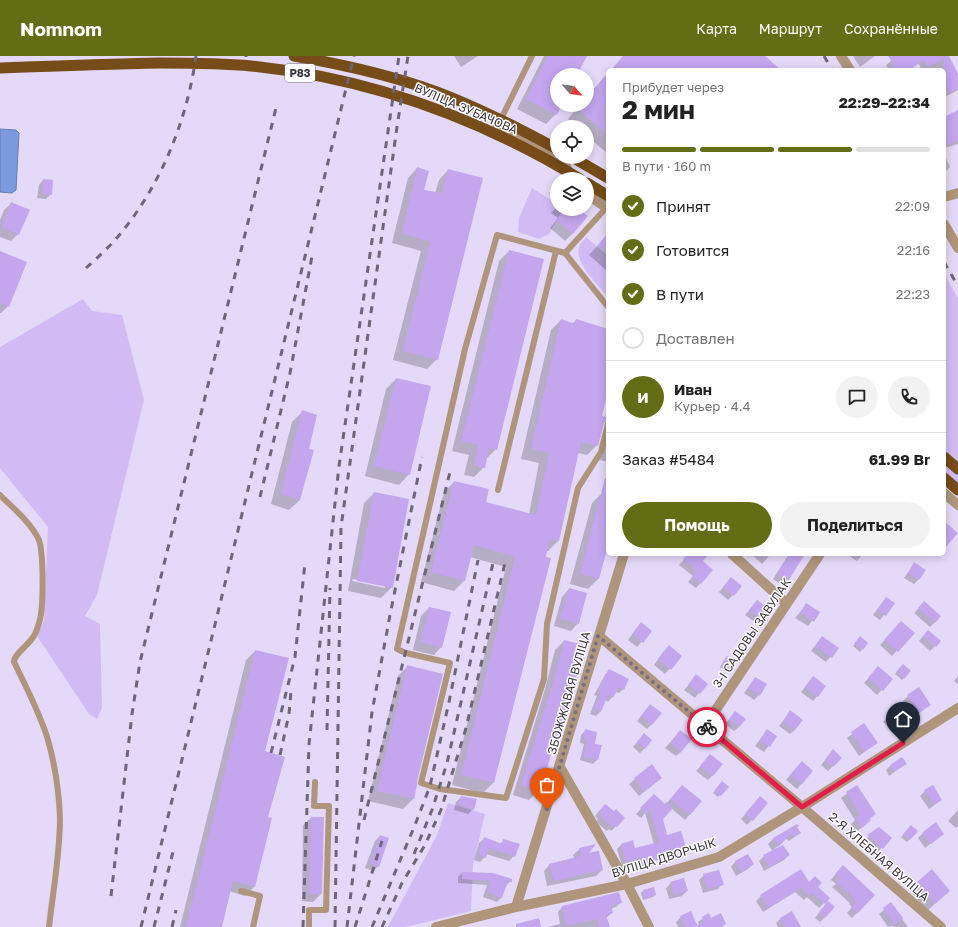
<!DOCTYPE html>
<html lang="ru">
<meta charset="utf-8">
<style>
body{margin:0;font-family:"Golos Text",sans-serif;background:#f2f2f2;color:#222;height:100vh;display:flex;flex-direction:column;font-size:15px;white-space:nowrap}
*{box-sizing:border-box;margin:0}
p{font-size:13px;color:#767676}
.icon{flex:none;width:22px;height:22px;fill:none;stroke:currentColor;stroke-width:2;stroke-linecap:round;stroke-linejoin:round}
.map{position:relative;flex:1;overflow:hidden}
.panel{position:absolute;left:606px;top:12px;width:340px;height:488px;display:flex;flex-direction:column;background:#fff;border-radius:6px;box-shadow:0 2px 10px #0003}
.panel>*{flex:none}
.needle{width:26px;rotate:118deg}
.buttons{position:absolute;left:550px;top:12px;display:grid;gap:8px}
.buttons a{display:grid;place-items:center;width:44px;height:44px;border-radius:50%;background:#fff;box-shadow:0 2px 10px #0003;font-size:20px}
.pin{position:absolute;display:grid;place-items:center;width:34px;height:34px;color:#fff;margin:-41px -17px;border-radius:50% 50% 50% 0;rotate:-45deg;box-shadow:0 0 4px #0007}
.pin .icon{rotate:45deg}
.courier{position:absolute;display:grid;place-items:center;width:40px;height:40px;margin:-20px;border:3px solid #e11d48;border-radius:50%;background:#fff;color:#222;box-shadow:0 1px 5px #0007}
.summary em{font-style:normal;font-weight:700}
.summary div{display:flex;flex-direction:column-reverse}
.summary{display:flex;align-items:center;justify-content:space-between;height:68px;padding:0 16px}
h1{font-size:26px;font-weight:700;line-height:30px}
.bar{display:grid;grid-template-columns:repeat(4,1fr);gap:6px 4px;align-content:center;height:48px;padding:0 16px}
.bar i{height:5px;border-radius:3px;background:#e0e0e0}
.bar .selected{background:#626d16}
.bar p{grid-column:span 4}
.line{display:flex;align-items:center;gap:10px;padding:0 16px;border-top:1px solid #e0e0e0}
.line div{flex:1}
.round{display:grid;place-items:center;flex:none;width:42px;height:42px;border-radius:21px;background:#f2f2f2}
ol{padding:0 16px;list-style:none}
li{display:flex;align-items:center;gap:12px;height:44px}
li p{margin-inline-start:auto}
li .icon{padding:4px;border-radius:50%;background:#626d16;color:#fff;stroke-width:4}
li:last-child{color:#767676}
li i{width:22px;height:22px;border:2px solid #e0e0e0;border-radius:50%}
.cta{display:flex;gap:8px;margin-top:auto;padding:8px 16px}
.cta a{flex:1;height:46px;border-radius:24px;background:#626d16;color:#fff;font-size:16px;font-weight:700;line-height:46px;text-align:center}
.cta a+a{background:#f2f2f2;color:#222}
header{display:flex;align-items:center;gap:24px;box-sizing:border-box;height:56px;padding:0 20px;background:#626d16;color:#fff}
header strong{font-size:19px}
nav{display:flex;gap:22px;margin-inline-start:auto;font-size:14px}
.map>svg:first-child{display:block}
.green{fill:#d2bbf5}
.water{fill:#7b9bde;stroke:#687daf}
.shadow{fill:#0003;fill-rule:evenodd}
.building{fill:#c3a6ee}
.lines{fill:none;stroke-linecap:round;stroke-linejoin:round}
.service{stroke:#ae957b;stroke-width:6}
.minor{stroke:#ae957b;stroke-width:10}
.trunk{stroke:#764c18;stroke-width:11}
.rail{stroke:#6d6678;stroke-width:3;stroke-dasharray:7 7;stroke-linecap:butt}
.done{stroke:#766f82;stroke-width:4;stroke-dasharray:0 7.2}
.route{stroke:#e11d48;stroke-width:5}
.labels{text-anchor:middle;stroke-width:3;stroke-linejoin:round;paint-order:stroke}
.shield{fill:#fff;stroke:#76727b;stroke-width:1}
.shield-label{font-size:11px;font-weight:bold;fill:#3b3642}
.street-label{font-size:12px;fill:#3b3642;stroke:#fff}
</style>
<header>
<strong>Nomnom</strong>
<nav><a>Карта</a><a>Маршрут</a><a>Сохранённые</a></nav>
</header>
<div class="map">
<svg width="958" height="871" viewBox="0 0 958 871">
<rect width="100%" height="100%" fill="#e4d9f8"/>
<path class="green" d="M532 132 557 148V153H563L549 178 539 183 518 176 519 162Z
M586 181 608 200V241C599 230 574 207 579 191 580 188 584 184 586 181Z
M944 218 958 242V429L944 417Z
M83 243 92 255 122 259 144 344 97 539 85 560 100 568 102 652 97 663 89 658 37 580 44 564 48 471 0 412V291Z
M448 747 485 758 473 809 471 855 406 871H388L437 779Z"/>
<path class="water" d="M0 73 16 74 19 77 16 134 12 137 0 136Z"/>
<path class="shadow" d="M454 0H478L461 11Z
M544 0H586L576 19H557V49H561L556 58 546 68 517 53Z
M853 0H875L860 11Z
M897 0H907L914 10 910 14H889L886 9Z
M922 0H950L948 1 958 20V34L945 41 944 14H931L930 12 922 14 917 5Z
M608 17V98L587 80V71H577L568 63 580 49H587V41Z
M958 58V88L945 92 944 62Z
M944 98 950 111 944 117Z
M417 112 422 135 435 137 439 124 448 114 437 303 427 313 393 304 421 195 392 187 408 122Z
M43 124 51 138 46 143 37 142 39 129Z
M12 147 18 178 11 185 0 181V164L4 154Z
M557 150V153H577L573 177 565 185 550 172 558 162 551 157Z
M608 178V216L589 199Z
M509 195 496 393 486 403 484 411 474 421 464 419 469 399 452 395 499 205Z
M0 196 8 250 1 257H0Z
M561 264 572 268 576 264 608 274V329L597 377V389L587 399 578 397 558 485 548 495H546L545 502 549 503 493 727 483 737 452 729 506 511 470 501 464 525 454 535 421 526 444 436 454 426 484 446 529 458 539 407 521 403 551 274Z
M396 323 409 418 399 429 365 420 386 333Z
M302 356 308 393 300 444 289 454 271 448 292 366Z
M608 383V406L600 404 603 388Z
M374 437 392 531 381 542 348 535 364 447ZM353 523 385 529V532L352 525Z
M602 437 608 438V486L598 523 588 533 570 528 592 447Z
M689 498H704L701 505 712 514 696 532 688 526 693 520 679 509Z
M751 498H771L762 508Z
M789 498H804L787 524 782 529 773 523Z
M849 498H863L857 505 848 499Z
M914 508 919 523 914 528 904 522Z
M731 522 741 531 728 544 719 536Z
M569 533 578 567 571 575 554 570 562 541Z
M886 542 893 547 880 564 873 559Z
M924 547 935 566 930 571 914 557Z
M807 548 819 556 808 570 795 562Z
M753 550 760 562 756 567 745 559Z
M429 552 441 591 434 599 413 594 421 560Z
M897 571 913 577 892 600 880 589Z
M637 572 651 575 637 591 628 584Z
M923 580 935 590 930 595 919 585Z
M858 584 862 594 860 596 853 590Z
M564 585 583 590 573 627 571 629 539 734 529 744 513 739 545 633 555 594Z
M818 586 838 592 826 606 811 595Z
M255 595 264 696 267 762 271 763 254 831 245 840 229 835 221 871H180L246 604Z
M664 595 681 600 665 618 654 609Z
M727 601 735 606 727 616 720 611Z
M903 609 910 615 902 624 895 618Z
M408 610 416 729 413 743 403 753 368 745 398 620Z
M609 614 623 633 619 637 616 636 608 646 605 644 600 656 596 660 590 658 597 640 594 639 605 619Z
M874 616 892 623 877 639 864 627Z
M958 620V628L954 625Z
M755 622 759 639 754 644 744 637Z
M692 625 699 637 695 642 684 634Z
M809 626 817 640 813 645 801 636Z
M908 640 925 653 914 661 903 645Z
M650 649 652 668 647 673 637 665Z
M791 655 795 674 790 678 779 670Z
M889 659 909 669 898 680 883 666Z
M731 661 739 671 734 675 725 668Z
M864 669 877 687 859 700 847 682Z
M585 675 594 688 597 704 593 708 580 704 584 688 580 687 581 679Z
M767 675 776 680 764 696 755 690Z
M644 678 645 692 640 697 633 691Z
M676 680 681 696 676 700 665 692Z
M833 694 841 702 828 715 821 709Z
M710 699 713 719 708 724 696 715Z
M905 708 889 720 886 714 890 710Z
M652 709 656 726 639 740 629 728Z
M797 711 812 715 797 733 786 724Z
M720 729V739L718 741 713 737Z
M682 730 701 745 685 764 671 752 662 763 666 780 685 791 680 795 656 802V803L652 808 638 812 636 806 622 810 617 793 621 789 634 794 654 788 645 757 641 762 636 758 654 739 665 749Z
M857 730 875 758 868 764 865 769 856 776 851 768 855 764 841 742Z
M925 735 941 744 929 753 920 740Z
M461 741 473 753 468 758 454 754 456 746Z
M756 746 767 747 747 769 741 763Z
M600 754 624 762 611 775 609 773 607 775 596 766 598 763 595 760Z
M958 754V770L956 772 948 765Z
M311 762H323L321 838 313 846 302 845 303 769Z
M797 769 796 771 800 777 789 785 785 782 773 795 789 799 784 804 764 815 759 805 764 800 773 796 768 788 773 783Z
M911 770 916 775 907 786 901 781Z
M879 773 890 782 877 797 863 785Z
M922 778H943L925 792 918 782Z
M380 780 378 810 374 815 365 812 375 785Z
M484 783 500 788 504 784 514 800 509 805 486 798 485 801 480 806 474 804 479 787Z
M580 793 586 798 598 795 602 814 596 820 547 830 544 815 550 808 574 802 573 799Z
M747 799 753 808 748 813 736 820 731 811 735 806Z
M838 815 874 839 852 862 847 857 852 851 849 848 850 847 832 831 836 828 831 824Z
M462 817 511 825 505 830 502 841 497 846 483 841 487 829 458 827V821Z
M704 819 722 828 718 833 703 837 699 824Z
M671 827 687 835 682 840 669 843 666 832Z
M809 828 816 831 824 847 819 852 807 841 804 844 795 836 763 856 756 845 761 840Z
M917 828 941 842 927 855 910 835Z
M643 835 655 839 653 841 643 844 641 837Z
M621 846 616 851 610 853 612 857 606 862 609 871H548L560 868 558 856 562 851Z
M891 848 908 871H894L893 870 888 871 879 858Z
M824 851 825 861 820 866 815 862Z
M708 859 711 864 725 868 722 871H701L698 866Z
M681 861 695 871H678L676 866Z
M781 862 800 871H778L776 867Z"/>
<path class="building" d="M548 0H587L577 19H557V49H562L557 59 526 43Z
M623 0H765L781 14H611Z
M888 0H949L958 18V33L950 37 944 25V3L928 11 924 4 909 14H897Z
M608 17V79L573 49H587V41Z
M958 54V85L944 89V61Z
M417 111 429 115 424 134 442 137 448 113 483 122 438 304 403 295 430 186 402 177Z
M43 123 53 124 52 139 42 138Z
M11 146 30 154 19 179 1 171Z
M566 153H578L588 160 573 178 556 164Z
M608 177V197L598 189Z
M509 194 544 203 497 394 489 392 485 412 474 409 478 389 461 385Z
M0 195 27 206 9 251 0 247Z
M561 263 575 268 576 263 608 273V334L602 360 608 361V364L604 367 598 390 581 386 559 485 549 484 546 501 551 502 494 727 461 719 515 501 474 489 465 525 431 516 454 425 489 433 486 446 536 459 549 397 531 393Z
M396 322 431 330 410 419 374 410Z
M302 354 317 359 309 393 314 394 300 444 281 438Z
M605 422H608V490L599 523 580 518Z
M374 436 409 443 393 532 357 525Z
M944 465 958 477 944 493Z
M688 498H709L703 505 713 514 701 528 692 520 697 515 683 503Z
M790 498H805L788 525 777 518Z
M914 506 926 514 919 524 908 517Z
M731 521 742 530 734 540 723 531Z
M569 532 587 537 579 568 560 563Z
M886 541 895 547 886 560 877 554Z
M757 544 769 553 761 563 749 554Z
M924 545 941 560 935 567 918 552Z
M806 547 820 556 814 566 800 557Z
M429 551 451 556 442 592 420 586Z
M901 565 915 577 898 596 884 584Z
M641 566 652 575 643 587 632 578Z
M928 574 941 585 936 591 923 580Z
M822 580 839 592 832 602 815 590Z
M860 580 868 587 863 594 854 588Z
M564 584 584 589 574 628 573 627 540 735 521 729 554 623Z
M669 589 682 600 671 614 658 603Z
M255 594 289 602 265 695 285 701 268 761 272 762 255 831 233 825 222 871H186Z
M727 600 736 606 730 614 721 609Z
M903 608 911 615 904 623 896 616Z
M407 609 443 618 417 726V729L414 743 377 735Z
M878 610 893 623 883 635 868 622Z
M609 613 629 623 624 634 619 631 613 642 608 639 601 656 594 653 601 635 598 634Z
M696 618 708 628 700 638 688 629Z
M813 620 826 630 818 641 805 631Z
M755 621 767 628 760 640 748 632Z
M919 631 931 649 919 657 907 639Z
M650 648 662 657 652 669 641 660Z
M894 653 911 669 904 676 887 661Z
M790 654 803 664 795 674 783 665Z
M735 655 746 663 739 671 729 663Z
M864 667 878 687 864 696 851 676Z
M585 673 597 676 595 688 602 689 598 704 583 701 587 684 583 683Z
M767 673 777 680 770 691 759 685Z
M680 674 692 683 681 696 670 687Z
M644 677 652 684 645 693 637 686Z
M833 693 842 702 833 711 825 704Z
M710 698 723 708 713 720 700 710Z
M902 701 907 708 897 714H893L890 709Z
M802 705 813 715 802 728 790 719Z
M652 708 662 722 644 736 634 722Z
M722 725 729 731 721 740 714 735Z
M682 729 702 745 690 759 670 743Z
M857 729 876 758 869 763 871 764 862 772 855 762 860 759 846 736Z
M933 729 942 744 934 749 924 734Z
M654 738 665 748 666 746 673 752 663 763 667 779 681 775 686 791 656 799 658 804 642 808 641 802 626 806 621 788 633 784 635 792 659 786 650 754 646 758 640 752Z
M461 740 477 743 474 754 458 749Z
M760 740 768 747 753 765 745 758Z
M605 748 614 755 616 753 625 762 617 771 614 769 612 771 600 760 602 758 599 755Z
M311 761H324L322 838H309Z
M936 766 944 778 931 788 922 777Z
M797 768 799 770 797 771 801 777 794 781 791 778 778 791 773 782Z
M911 769 918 775 910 784 903 778Z
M879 771 892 782 883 793 867 779Z
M380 779 389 782 379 811 370 807Z
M484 781 502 788 503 783 520 788 515 801 489 792 486 802 478 799Z
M596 788 589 797 599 795 603 814 554 825 549 808 581 800 579 792Z
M783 789 790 799 769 811 763 799Z
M748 798 754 808 741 816 735 805Z
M843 809 875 839 857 858 851 851 856 846 853 843 854 842 836 826 840 823 835 818Z
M801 813 809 826 815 820 822 827 818 831 830 842 825 848 812 837 809 840 801 832 768 852 760 839Z
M932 813 950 835 935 848 916 827Z
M719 814 724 829 707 833 703 818Z
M462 816 493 817 512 823V826L508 825 502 842 487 836 491 825 462 823Z
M684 822 688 835 674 839 670 826Z
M654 831 656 839 645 842 643 834Z
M619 836 622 847 611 850 613 857 606 859 610 871H599L597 863 566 870 562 850Z
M828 845 835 851 825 862 819 856Z
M891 846 903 862 895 869 883 852Z
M691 855 697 869 704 866 702 861 709 857 711 862 721 857 726 868 720 871H685L680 860Z
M792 855 801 871H785L780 862Z
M539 862 541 871H516V868Z"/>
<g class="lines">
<path class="service" d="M500 65 532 0
M606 152 565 197 497 179 465 293 397 593 406 597 450 607 421 727 440 733 506 742 544 623 547 568 578 432 601 396 608 368
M565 197 608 251
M498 434 556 195
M0 439C13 452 30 466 38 482 44 492 43 545 41 558 40 565 38 571 35 578 30 589 14 597 14 606 26 631 40 657 48 684 55 709 59 736 60 762 60 798 53 835 49 871
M241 835 260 840 253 871
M309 871V854H326L329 750H314L315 726"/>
<path class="minor" d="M841 0 850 14
M497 70 564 107 571 120
M587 138 608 153
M944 141 958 137
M944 168 958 192
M944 437 958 449
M732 498 786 547
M599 580 802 751 941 871
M705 670 820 498
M560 711 627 828 649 871
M516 851 624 498
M436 871 516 851 627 828 719 801 802 751 958 652"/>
<path class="trunk" d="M294 0C347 9 400 21 450 41 487 56 522 74 557 93
M0 12C53 10 107 8 160 7 190 7 221 7 251 10 369 22 478 61 580 123
M572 101 608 122
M587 127 608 140
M944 401 958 413
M944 422 958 434"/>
<path class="rail" d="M824 0 832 14
M246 1V0
M944 206 958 230
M86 212C96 203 106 194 115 184 159 134 187 66 196 0
M260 441 290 317 313 195
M327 674 330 532
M271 697 295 601 305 507
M280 699 289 658 291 635
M364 764 451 412
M414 798 432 754 447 707 493 507
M111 840 132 658 140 606 276 52
M141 871 354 0
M154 871 173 796
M172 871 176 854
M303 871 309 688 339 410 399 0
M335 871 341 471 397 71 408 0
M347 871 372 656 390 559 422 401
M355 871 382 785
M372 871 415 769 430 730 449 646 478 504
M382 871 402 827 425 789 441 754 466 672 505 507"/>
</g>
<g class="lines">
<path class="done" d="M547 753 598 580 707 671"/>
<path class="route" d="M707 671 802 751 903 687"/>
</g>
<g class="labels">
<rect class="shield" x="285" y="8" width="30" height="18" rx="3"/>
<g class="shield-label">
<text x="300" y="21">Р83</text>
</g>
<g class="street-label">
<text transform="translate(466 53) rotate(23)" y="4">ВУЛІЦА ЗУБАЧОВА</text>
<text transform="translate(752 577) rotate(-56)" y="4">3-І САДОВЫ ЗАВУЛАК</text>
<text transform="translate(569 637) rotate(-74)" y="4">ЗБОЖЖАВАЯ ВУЛІЦА</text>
<text transform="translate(879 801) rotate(41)" y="4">2-Я ХЛЕБНАЯ ВУЛІЦА</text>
<text transform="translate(664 802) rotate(-17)" y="4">ВУЛІЦА ДВОРЧЫК</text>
</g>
</g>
</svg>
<div class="buttons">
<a><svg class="needle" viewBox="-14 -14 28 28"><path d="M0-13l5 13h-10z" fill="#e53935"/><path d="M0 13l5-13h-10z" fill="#767676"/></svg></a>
<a><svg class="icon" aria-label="locate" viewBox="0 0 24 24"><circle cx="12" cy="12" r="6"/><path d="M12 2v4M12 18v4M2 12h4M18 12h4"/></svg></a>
<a><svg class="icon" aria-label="layers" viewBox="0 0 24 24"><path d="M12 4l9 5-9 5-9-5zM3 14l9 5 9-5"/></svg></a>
</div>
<div class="pin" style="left:547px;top:753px;background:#ea580c"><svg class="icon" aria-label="bag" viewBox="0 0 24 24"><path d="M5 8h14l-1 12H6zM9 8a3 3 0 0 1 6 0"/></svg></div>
<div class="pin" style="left:903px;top:687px;background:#1f2937"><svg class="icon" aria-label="home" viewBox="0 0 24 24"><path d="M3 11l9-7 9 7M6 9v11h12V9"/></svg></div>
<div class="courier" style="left:707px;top:671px"><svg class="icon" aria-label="bike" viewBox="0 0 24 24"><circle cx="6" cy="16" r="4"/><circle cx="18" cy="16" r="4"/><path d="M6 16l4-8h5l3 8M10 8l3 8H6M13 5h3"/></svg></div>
<section class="panel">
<div class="summary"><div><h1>2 мин</h1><p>Прибудет через</p></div><em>22:29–22:34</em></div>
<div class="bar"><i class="selected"></i><i class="selected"></i><i class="selected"></i><i></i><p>В пути · 160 m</p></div>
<ol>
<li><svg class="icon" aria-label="check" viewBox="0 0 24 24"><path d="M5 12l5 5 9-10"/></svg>Принят<p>22:09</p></li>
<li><svg class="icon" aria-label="check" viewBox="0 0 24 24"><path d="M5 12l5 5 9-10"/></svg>Готовится<p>22:16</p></li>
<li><svg class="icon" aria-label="check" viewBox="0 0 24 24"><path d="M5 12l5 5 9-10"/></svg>В пути<p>22:23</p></li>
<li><i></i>Доставлен</li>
</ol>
<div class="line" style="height:72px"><b class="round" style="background:#626d16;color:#fff">И</b><div><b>Иван</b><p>Курьер · 4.4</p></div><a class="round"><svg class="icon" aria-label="chat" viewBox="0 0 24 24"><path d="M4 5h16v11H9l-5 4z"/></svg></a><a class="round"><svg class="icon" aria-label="phone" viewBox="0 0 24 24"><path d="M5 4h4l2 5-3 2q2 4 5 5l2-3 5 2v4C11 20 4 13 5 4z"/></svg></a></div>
<div class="line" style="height:52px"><div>Заказ #5484</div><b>61.99 Br</b></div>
<div class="cta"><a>Помощь</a><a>Поделиться</a></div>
</section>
</div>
